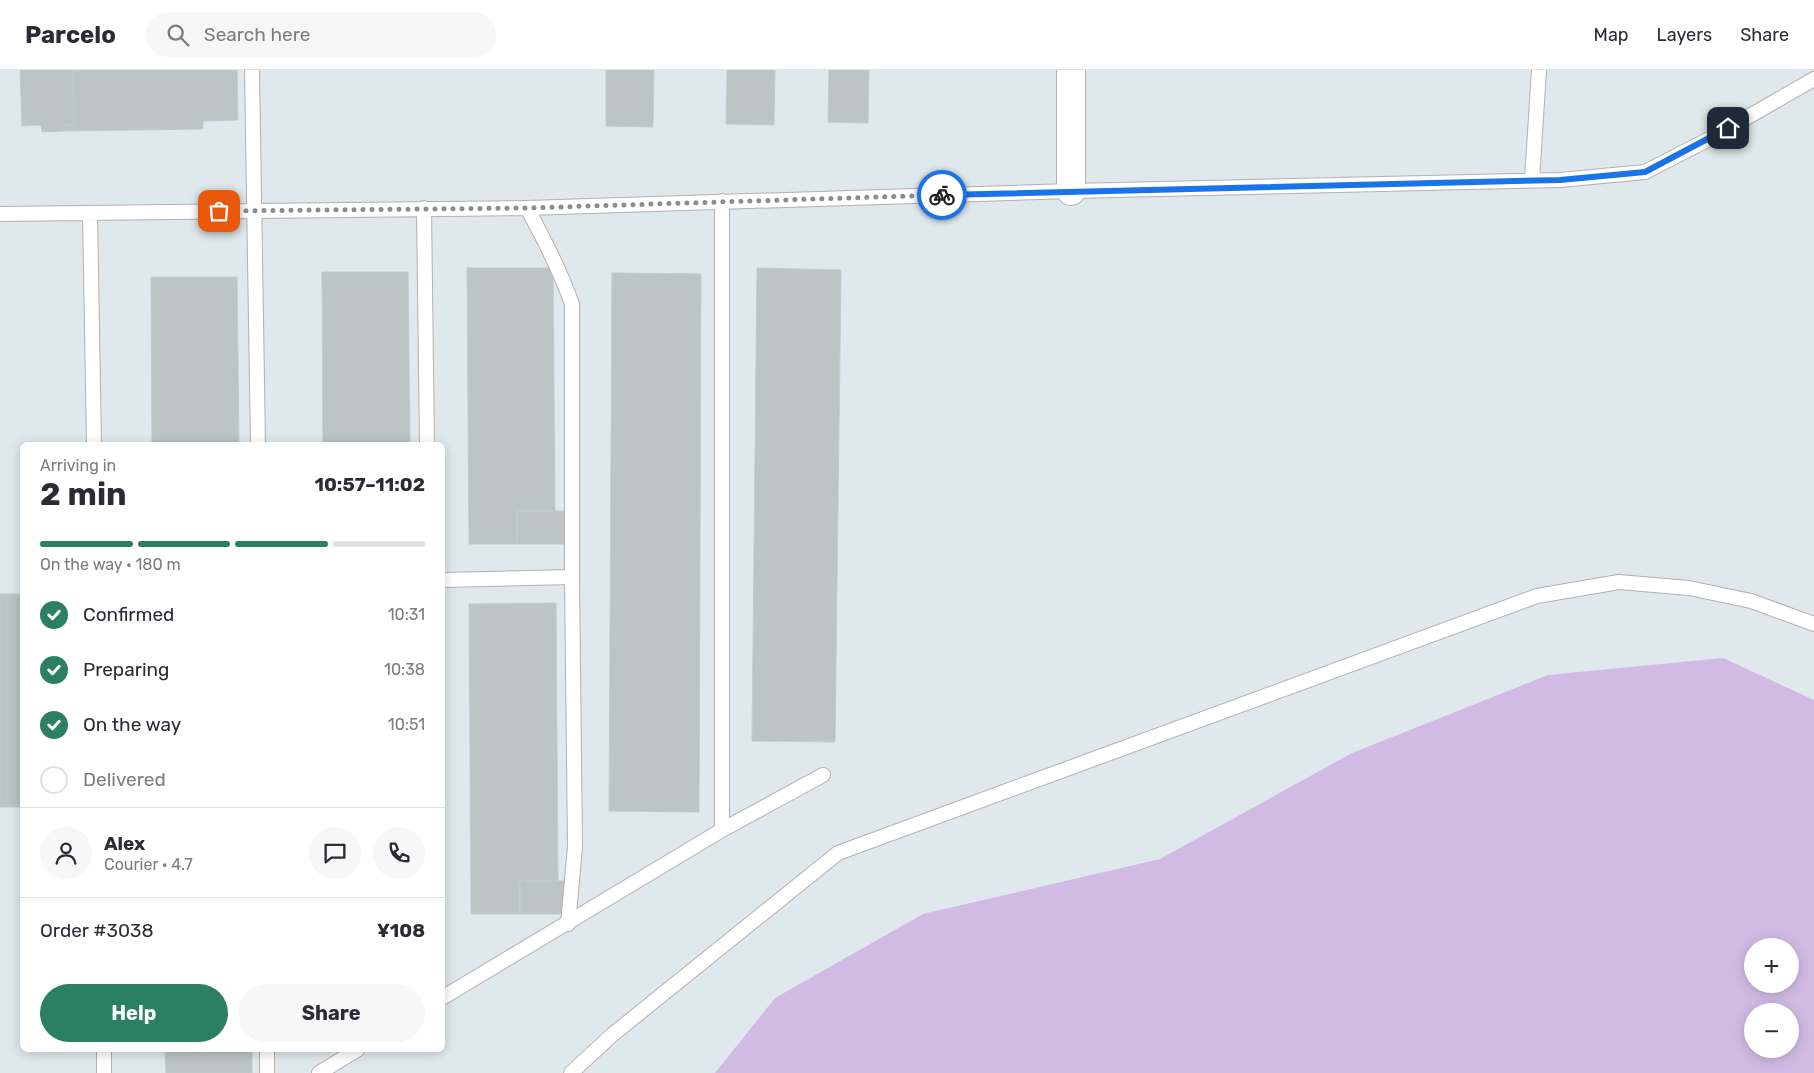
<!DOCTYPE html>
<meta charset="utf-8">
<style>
body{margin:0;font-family:Rubik,sans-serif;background:#f7f7f7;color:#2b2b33;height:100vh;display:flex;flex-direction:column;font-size:19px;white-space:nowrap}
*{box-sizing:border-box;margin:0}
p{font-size:16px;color:#7c7c81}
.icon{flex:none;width:28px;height:28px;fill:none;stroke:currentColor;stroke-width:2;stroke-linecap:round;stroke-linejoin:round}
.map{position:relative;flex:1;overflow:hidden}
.details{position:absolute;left:20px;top:372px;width:425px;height:610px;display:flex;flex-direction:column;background:#fff;border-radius:8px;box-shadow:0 2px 12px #0003}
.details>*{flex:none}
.tools{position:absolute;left:1744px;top:868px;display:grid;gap:10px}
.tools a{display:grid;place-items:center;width:55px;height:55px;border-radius:50%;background:#fff;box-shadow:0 2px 12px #0003;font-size:25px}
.pin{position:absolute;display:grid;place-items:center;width:42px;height:42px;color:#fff;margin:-21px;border-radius:10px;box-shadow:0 2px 8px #0006}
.courier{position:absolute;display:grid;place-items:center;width:50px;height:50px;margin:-25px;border:4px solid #1a73e8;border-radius:50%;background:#fff;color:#222;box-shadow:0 1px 6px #0007}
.overview em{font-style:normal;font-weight:700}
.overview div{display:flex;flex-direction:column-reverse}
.overview{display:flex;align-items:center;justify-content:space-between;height:85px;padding:0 20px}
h1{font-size:32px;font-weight:700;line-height:38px}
.bar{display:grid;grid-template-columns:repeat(4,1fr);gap:8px 5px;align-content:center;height:60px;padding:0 20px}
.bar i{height:6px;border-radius:4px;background:#e1e1e2}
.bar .selected{background:#2b8064}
.bar p{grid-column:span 4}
.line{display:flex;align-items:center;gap:12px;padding:0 20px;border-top:1px solid #e1e1e2}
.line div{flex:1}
.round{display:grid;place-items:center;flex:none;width:52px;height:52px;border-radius:26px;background:#f7f7f7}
ol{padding:0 20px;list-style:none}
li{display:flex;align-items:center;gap:15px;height:55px}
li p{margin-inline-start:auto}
li .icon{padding:5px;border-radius:50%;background:#2b8064;color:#fff;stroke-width:4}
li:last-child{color:#7c7c81}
li i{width:28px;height:28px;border:2px solid #e1e1e2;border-radius:50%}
.action{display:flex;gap:10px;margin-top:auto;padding:10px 20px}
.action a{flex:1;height:58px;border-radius:30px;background:#2b8064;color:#fff;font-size:20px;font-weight:700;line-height:58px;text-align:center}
.action a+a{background:#f7f7f7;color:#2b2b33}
header{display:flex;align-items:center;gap:30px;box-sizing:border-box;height:70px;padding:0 25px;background:#fff;border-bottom:1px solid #e1e1e2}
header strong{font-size:24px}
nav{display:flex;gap:28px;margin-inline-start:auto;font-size:18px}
.search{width:350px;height:45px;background:#f7f7f7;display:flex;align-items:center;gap:12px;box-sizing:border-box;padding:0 18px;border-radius:28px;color:#7c7c81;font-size:19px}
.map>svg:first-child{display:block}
.green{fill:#d1bbe4;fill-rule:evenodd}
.building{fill:#bcc4c6;stroke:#beccd0}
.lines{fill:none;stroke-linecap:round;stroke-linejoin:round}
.lane-casing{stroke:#b6afad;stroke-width:16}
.street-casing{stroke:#b6afad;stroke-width:30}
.lane{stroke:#fff;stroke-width:14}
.street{stroke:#fff;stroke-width:28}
.done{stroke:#8d8b8c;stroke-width:5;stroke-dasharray:0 9}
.route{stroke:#1a73e8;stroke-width:6}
</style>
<header>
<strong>Parcelo</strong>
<div class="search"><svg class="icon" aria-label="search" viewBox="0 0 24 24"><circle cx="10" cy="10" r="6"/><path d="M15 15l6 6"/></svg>Search here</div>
<nav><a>Map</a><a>Layers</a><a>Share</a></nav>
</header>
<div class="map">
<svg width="1814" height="1003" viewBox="0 0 1814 1003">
<rect width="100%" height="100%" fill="#dfe8ec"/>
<path class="green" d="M1723 588 1814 630V1003H715L775 928 923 844 1160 789 1352 683 1548 605ZM1752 876H1790V914H1752ZM1752 941H1790V979H1752Z"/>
<path class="building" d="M20 0H73L74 55H64V61L42 62 41 55 22 56Z
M73 0H237L238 50 203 51V59L64 61V55H74Z
M606 0H654L653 57 606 56Z
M727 0H775L774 55 726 54Z
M829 0H869L868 53 828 52Z
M467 198H553L555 441H517V474H469Z
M757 198 841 200 835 672 752 671Z
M322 202H408L410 375H323Z
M612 203 701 204 699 742 609 741Z
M151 207H237L239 375H152Z
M517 441H565V474H517Z
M0 524H22V737H0Z
M556 533 558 811H520V844H471L469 534Z
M520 811H566V844H520Z
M165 980H252V1003H166Z"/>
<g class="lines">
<defs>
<path id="lane" d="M252 0 258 375
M1532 110 1539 0
M722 131V760
M424 138 427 375
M527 138C544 169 560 200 572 234V507L575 777 568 854
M90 143 94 375
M0 144 527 138 1071 121 1560 110 1645 102 1711 68 1814 9
M442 510 572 507
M442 928 722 760 823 705
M104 980V1003
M267 980V1003
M319 1003 357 980
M571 1003 612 965 838 783 1537 526 1619 512 1689 518 1751 531 1814 554"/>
<path id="street" d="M1071 0V121"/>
</defs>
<use href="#lane" class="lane-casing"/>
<use href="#street" class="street-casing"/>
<use href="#lane" class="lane"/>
<use href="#street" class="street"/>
</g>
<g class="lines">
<path class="done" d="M219 141 527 138 942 125"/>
<path class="route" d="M942 125 1560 110 1645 102 1728 58"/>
</g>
</svg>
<div class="tools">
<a>+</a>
<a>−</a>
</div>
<div class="pin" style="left:219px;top:141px;background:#ea580c"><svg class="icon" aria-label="bag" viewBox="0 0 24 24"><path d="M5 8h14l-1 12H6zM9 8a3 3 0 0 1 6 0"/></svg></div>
<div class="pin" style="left:1728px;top:58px;background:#1f2937"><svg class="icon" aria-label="home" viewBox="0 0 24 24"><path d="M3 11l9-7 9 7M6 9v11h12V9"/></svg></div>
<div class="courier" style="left:942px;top:125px"><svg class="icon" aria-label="bike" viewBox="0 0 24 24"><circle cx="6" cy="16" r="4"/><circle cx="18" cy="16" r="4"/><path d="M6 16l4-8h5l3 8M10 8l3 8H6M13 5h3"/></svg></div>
<section class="details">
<div class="overview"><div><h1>2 min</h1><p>Arriving in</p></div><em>10:57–11:02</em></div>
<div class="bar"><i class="selected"></i><i class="selected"></i><i class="selected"></i><i></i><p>On the way · 180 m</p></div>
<ol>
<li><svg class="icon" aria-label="check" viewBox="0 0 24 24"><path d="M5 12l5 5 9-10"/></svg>Confirmed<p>10:31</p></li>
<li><svg class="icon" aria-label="check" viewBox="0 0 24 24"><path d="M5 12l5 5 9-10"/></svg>Preparing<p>10:38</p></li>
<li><svg class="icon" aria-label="check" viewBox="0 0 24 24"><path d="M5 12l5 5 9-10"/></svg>On the way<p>10:51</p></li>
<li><i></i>Delivered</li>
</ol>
<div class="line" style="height:90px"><a class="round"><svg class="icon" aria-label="person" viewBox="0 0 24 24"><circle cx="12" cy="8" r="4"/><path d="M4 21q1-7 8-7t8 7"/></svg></a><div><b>Alex</b><p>Courier · 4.7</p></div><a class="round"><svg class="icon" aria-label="chat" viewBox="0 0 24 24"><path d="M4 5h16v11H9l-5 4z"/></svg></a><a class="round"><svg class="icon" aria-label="phone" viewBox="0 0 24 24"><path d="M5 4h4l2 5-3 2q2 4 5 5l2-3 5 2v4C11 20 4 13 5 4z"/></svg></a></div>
<div class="line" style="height:65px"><div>Order #3038</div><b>¥108</b></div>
<div class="action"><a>Help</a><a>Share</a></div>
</section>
</div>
